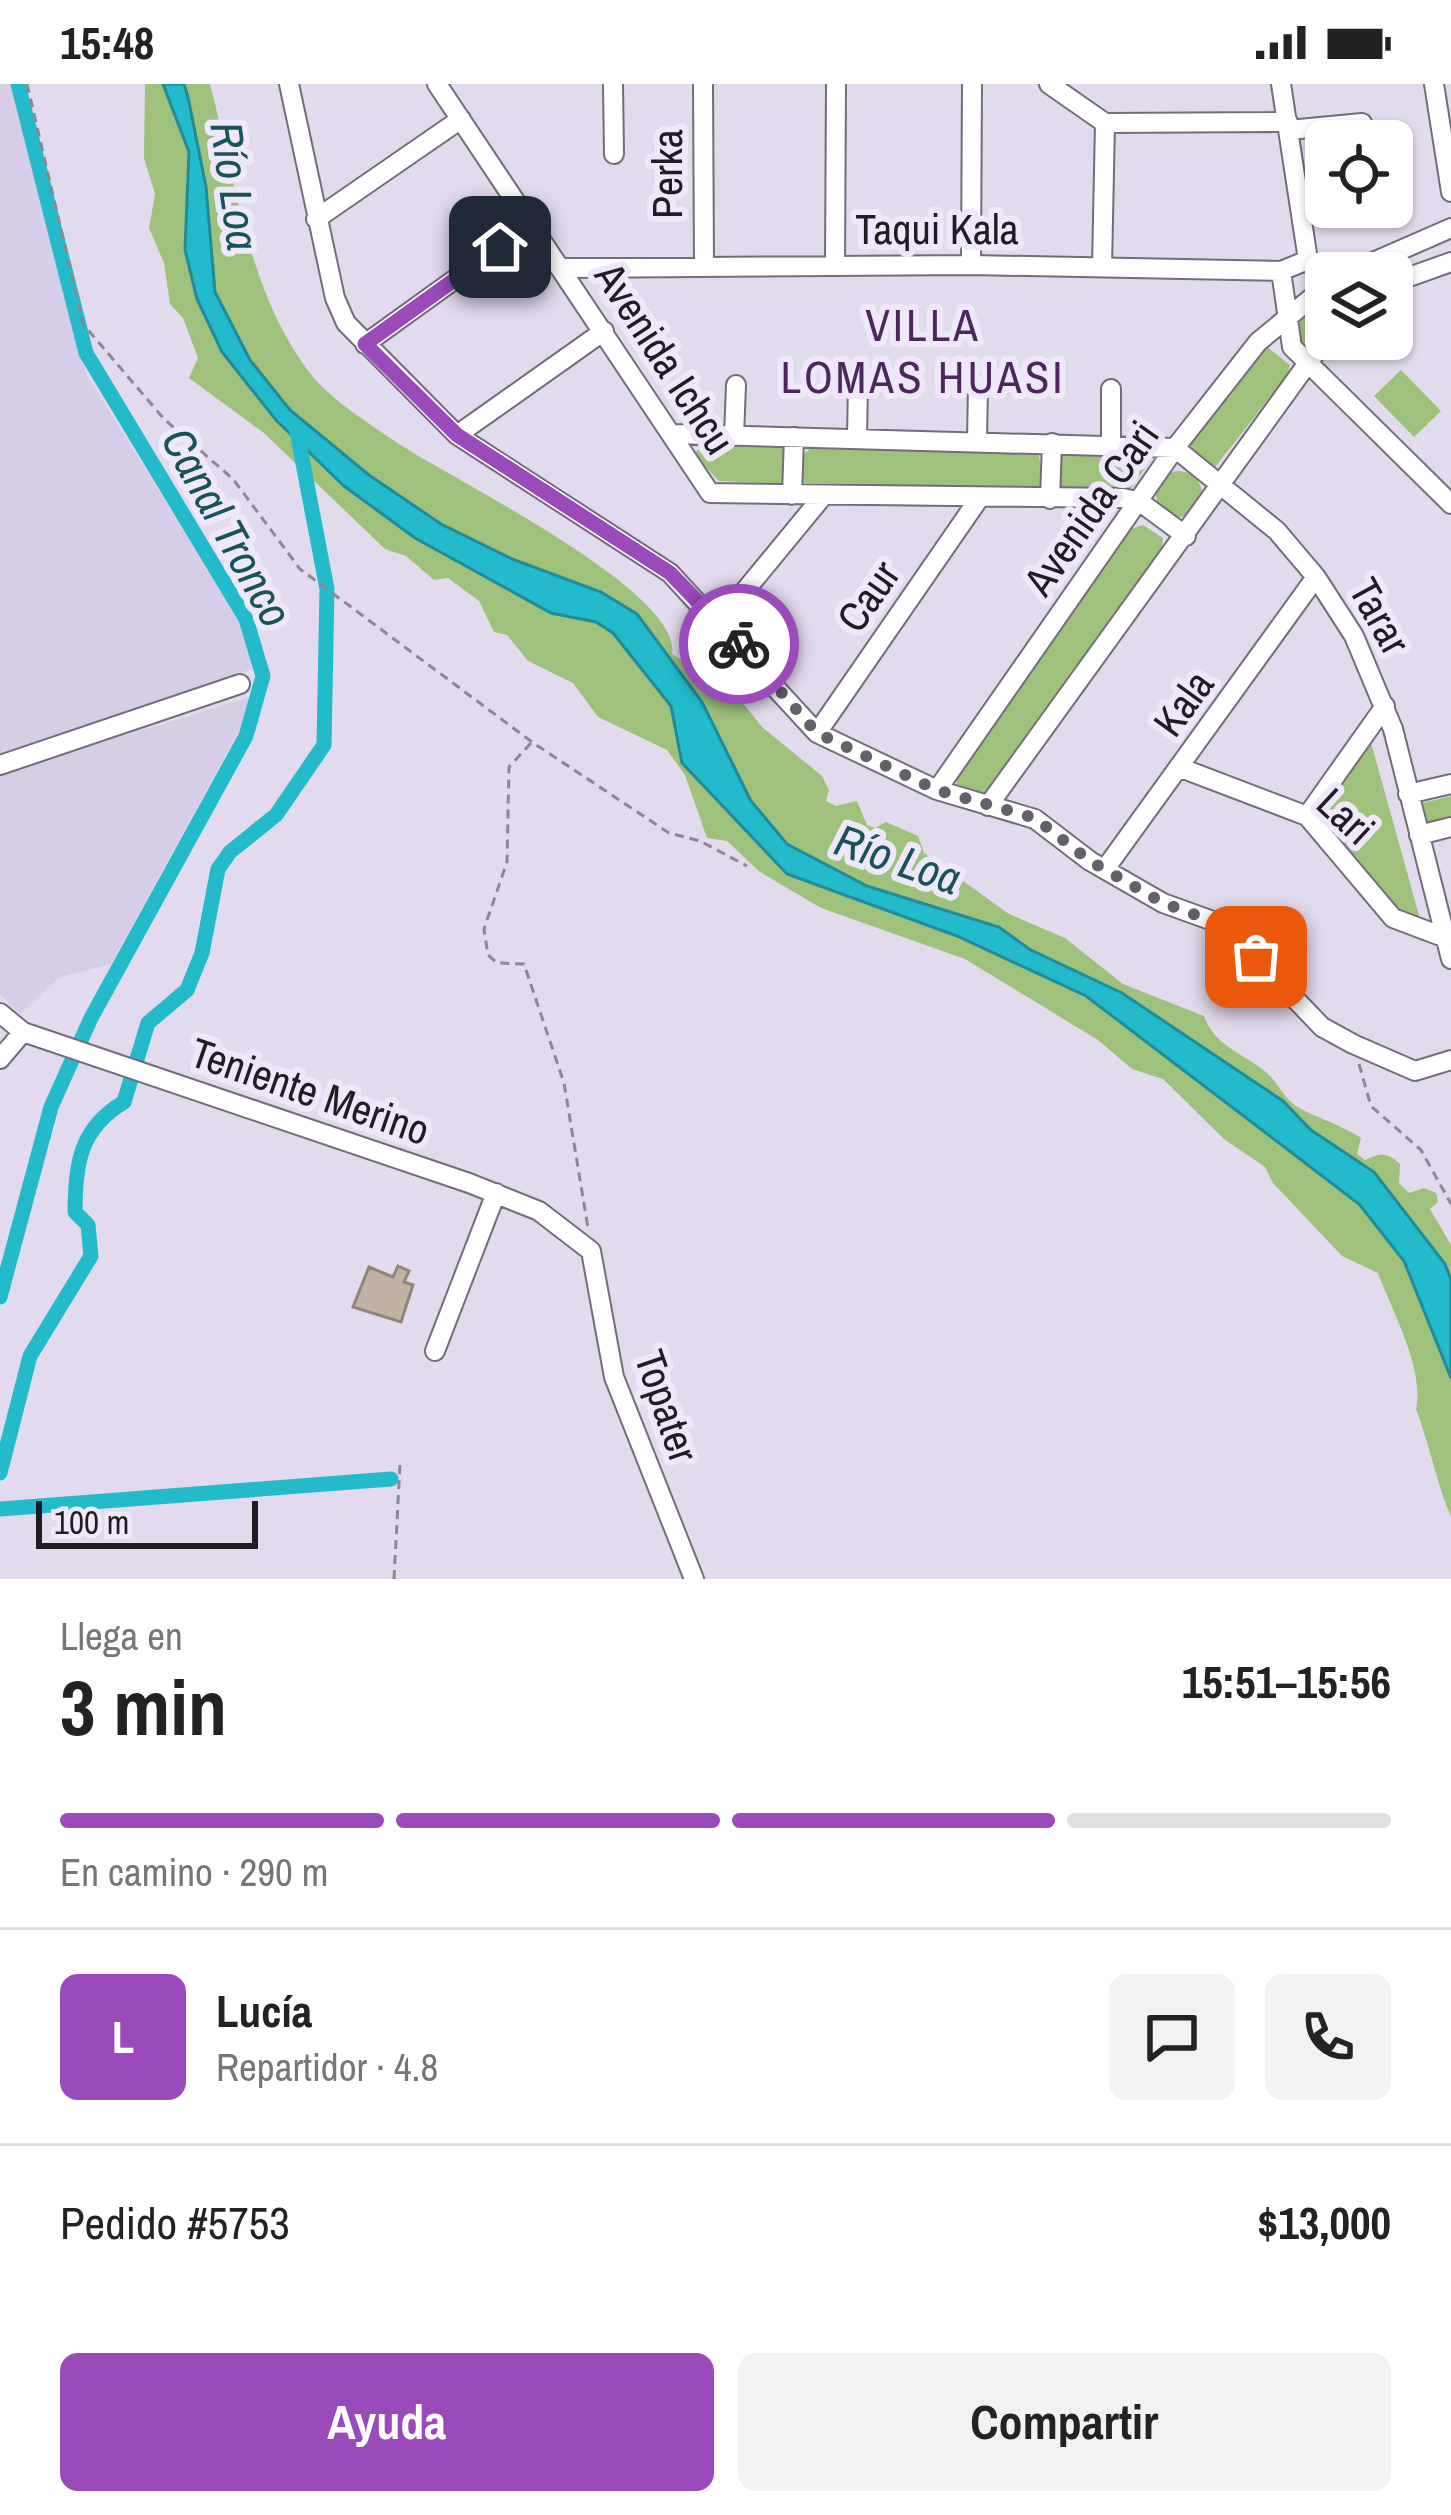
<!DOCTYPE html>
<html lang="es">
<meta charset="utf-8">
<style>
body{margin:0;font-family:"Archivo Narrow",sans-serif;background:#f2f2f2;color:#222;height:100vh;display:flex;flex-direction:column;font-size:45px;white-space:nowrap}
*{box-sizing:border-box;margin:0}
p{font-size:39px;color:#767676}
.icon{flex:none;width:66px;height:66px;fill:none;stroke:currentColor;stroke-width:2;stroke-linecap:round;stroke-linejoin:round}
.map{position:relative;height:1495px;overflow:hidden}
.sheet{display:flex;flex-direction:column;background:#fff;flex:1}
.sheet>*{flex:none}
.controls{position:absolute;left:1305px;top:36px;display:grid;gap:24px}
.controls a{display:grid;place-items:center;width:108px;height:108px;border-radius:18px;background:#fff;box-shadow:0 3px 9px #0004;font-size:60px}
.scale{position:absolute;left:36px;bottom:30px;width:222px;box-sizing:border-box;padding-left:12px;border:6px solid #1f1d23;border-top:0;font-size:33px;line-height:42px;white-space:nowrap;color:#1f1d23;-webkit-text-stroke:9px #efe8fa;paint-order:stroke}
.pin{position:absolute;display:grid;place-items:center;width:102px;height:102px;color:#fff;margin:-51px;border-radius:24px;box-shadow:0 6px 18px #0006}
.courier{position:absolute;display:grid;place-items:center;width:120px;height:120px;margin:-60px;border:9px solid #9a4aba;border-radius:50%;background:#fff;color:#222;box-shadow:0 3px 15px #0007}
.summary em{font-style:normal;font-weight:800}
.summary div{display:flex;flex-direction:column-reverse}
.summary{display:flex;align-items:center;justify-content:space-between;height:204px;padding:0 60px}
h1{font-size:78px;font-weight:800;line-height:90px}
.bar{display:grid;grid-template-columns:repeat(4,1fr);gap:18px 12px;align-content:center;height:144px;padding:0 60px}
.bar i{height:15px;border-radius:9px;background:#e0e0e0}
.bar .on{background:#9a4aba}
.bar p{grid-column:span 4}
.line{display:flex;align-items:center;gap:30px;padding:0 60px;border-top:3px solid #e0e0e0}
.line div{flex:1}
.round{display:grid;place-items:center;flex:none;width:126px;height:126px;border-radius:18px;background:#f2f2f2}
.action{display:flex;gap:24px;margin-top:auto;padding:24px 60px}
.action a{flex:1;height:138px;border-radius:18px;background:#9a4aba;color:#fff;font-size:48px;font-weight:800;line-height:138px;text-align:center}
.action a+a{background:#f2f2f2;color:#222}
.status{display:flex;justify-content:space-between;align-items:center;height:84px;padding:0 60px;background:#fff;direction:ltr}
.status svg{height:33px;fill:currentColor}
.map>svg:first-child{display:block}
.built{fill:#d6cde6}
.green{fill:#9ec27c}
.water{fill:#23bacb;stroke:#228b99;stroke-width:3}
.lines{fill:none;stroke-linecap:round;stroke-linejoin:round}
.canal{stroke:#23bacb;stroke-width:15}
.building{fill:#c1b2a6;stroke:#928478;stroke-width:3}
.minor-casing{stroke:#726c7c;stroke-width:22}
.path{stroke:#8b8793;stroke-width:3;stroke-dasharray:9 6;stroke-linecap:butt}
.minor{stroke:#fff;stroke-width:18}
.done{stroke:#63606a;stroke-width:12;stroke-dasharray:0 21.6}
.route{stroke:#9a4aba;stroke-width:15}
.labels{text-anchor:middle;stroke-width:12;stroke-linejoin:round;paint-order:stroke}
.street-label{font-size:42px;fill:#1f1d23;stroke:#efe8fa}
.water-label{font-size:45px;font-style:italic;fill:#18525a;stroke:#efe8fa}
.neighbourhood-label{font-size:45px;letter-spacing:3px;fill:#4c265c;stroke:#efe8fa}
</style>
<div class="status"><b>15:48</b><svg viewBox="0 0 49 12"><path d="M0 12V9h3v3zM5 12V6h3v6zM10 12V3h3v9zM15 12V0h3v12zM26 1h20v11H26zM47 4h2v5h-2z"/></svg></div>
<div class="map">
<svg width="1451" height="1495" viewBox="0 0 1451 1495">
<rect width="100%" height="100%" fill="#e2dbed"/>
<path class="built" d="M0 0H14L86 290 245 544 252 585 0 670Z
M259 610 111 880 60 893 20 930 0 910V690Z"/>
<path class="green" d="M145 0H210C235 94 247 203 306 284 326 312 361 334 390 354 442 391 682 505 672 570L683 577 706 572 762 643 822 692 829 706 826 717 836 722 857 717 867 741 875 744 886 738 918 752 924 769 1009 830 1065 854 1123 900 1204 932C1215 963 1244 969 1267 989 1277 998 1283 1011 1292 1019 1307 1031 1339 1039 1361 1054L1357 1070 1365 1076C1380 1069 1388 1068 1400 1080L1399 1099 1409 1109 1424 1104 1436 1109 1438 1118 1430 1125 1451 1161V1433C1436 1397 1429 1359 1416 1325 1425 1285 1391 1225 1378 1189L1342 1172 1273 1099 1265 1083 1224 1055 1163 995 1132 985 1098 956 965 875 821 824 760 788 727 757 707 754 685 691 667 666 598 633 573 599 528 577 507 551 494 548 479 517 448 494 434 496 406 472 385 465 264 349 189 294 198 274 183 234 170 220 164 179 149 144 155 110 144 74Z
M1321 221 1325 235 1300 267 1293 243Z
M1266 262 1290 281 1287 291 1213 386 1189 367 1191 359Z
M1401 286 1441 327 1414 353 1374 312Z
M704 361 787 364 788 400 719 397 693 370Z
M811 364 1038 367 1045 402 1039 409 809 405 801 400 803 371Z
M1059 369H1143L1150 377 1127 410 1057 409Z
M1156 410a23 23 0 1 1 46 0a23 23 0 1 1-46 0Z
M1143 441 1163 454 1161 470 988 708 975 713 957 703 956 694 1128 446Z
M1370 655 1420 835 1388 822 1318 732Z
M1451 712V735L1428 741 1423 719Z"/>
<path class="water" d="M163 0H184L188 13 206 103 215 208 250 276 290 326 369 391 441 440 512 475 601 508 637 530 702 618 751 717 787 760 867 802 999 843 1029 865 1122 909 1283 1017 1311 1046 1374 1088 1445 1180 1451 1196V1294L1404 1177 1359 1120 1086 912 957 852 787 790 682 679 671 622 613 549 596 538 551 529 415 454 344 402 276 336 222 268 197 215 185 166 189 68Z"/>
<g class="lines">
<path class="canal" d="M0 1213 51 1023 91 934 246 652 263 592 246 535 86 269 18 0
M0 1389 30 1272 91 1172 88 1141 75 1128C75 1080 80 1044 124 1018L148 939 187 906 202 869 218 785 230 768 276 731 324 661 327 505 296 343
M0 1425 391 1395"/>
</g>
<path class="building" d="M398 1182 409 1187 404 1198 413 1201 401 1238 353 1223 369 1183 393 1193Z"/>
<g class="lines">
<defs>
<path id="minor" d="M289 0 335 214 346 239 457 351 670 489 817 649 937 706 1035 735 1090 777 1163 819 1224 841 1322 943 1353 960 1415 987 1451 976
M437 0 710 409 1123 414 1140 418 1186 452
M613 0 614 70
M703 0 704 180
M1049 0 1105 39 1288 38
M1281 0 1308 176 1326 199
M1434 0 1451 108
M1289 46 1362 39
M316 135 461 35
M835 181 836 0
M971 181 972 0
M1102 183 1105 39
M564 184 971 181 1281 187 1308 176
M1281 187 1292 263 1451 420
M1348 189 1451 144
M1392 199 1451 178
M365 260 533 139
M1111 305V361
M672 350 1175 364 1277 447 1316 493 1354 552 1393 645 1451 875
M457 351 604 247
M734 352 736 301
M857 355 858 297
M977 358 978 300
M792 411 794 353
M1050 415 1052 359
M720 537 823 412
M817 649 978 416
M0 681 240 600
M1181 684 1307 732 1393 834 1446 854
M937 706 1175 364 1258 258 1326 202
M1408 710 1451 700
M988 722 1326 254
M1307 732 1385 622
M1419 751 1451 743
M1105 785 1316 493
M0 929 23 948 469 1099 539 1127 591 1167 614 1293 694 1495
M0 975 23 948
M435 1267 496 1109"/>
</defs>
<use href="#minor" class="minor-casing"/>
<path class="path" d="M27 0 83 240 164 335 233 395 300 485 532 658 669 749 700 757 747 782
M531 659 509 683 507 778 484 845 488 871 497 879 524 880 564 999 588 1144
M1359 980 1371 1022 1421 1066 1451 1120
M394 1495 400 1380"/>
<use href="#minor" class="minor"/>
</g>
<g class="lines">
<path class="done" d="M739 560 817 649 937 706 1035 734 1090 777 1163 819 1224 841 1256 873"/>
<path class="route" d="M500 163 365 260 457 351 670 489 739 560"/>
</g>
<g class="labels">
<g class="street-label">
<text transform="translate(667 90) rotate(-90)" y="15">Perka</text>
<text x="937" y="160">Taqui Kala</text>
<text transform="translate(665 274) rotate(57)" y="15">Avenida Ichcu</text>
<text transform="translate(1091 424) rotate(-55)" y="15">Avenida Cari</text>
<text transform="translate(868 512) rotate(-55)" y="15">Caur</text>
<text transform="translate(1380 532) rotate(61)" y="15">Tarar</text>
<text transform="translate(1183 619) rotate(-54)" y="15">Kala</text>
<text transform="translate(1346 732) rotate(43)" y="15">Lari</text>
<text transform="translate(310 1007) rotate(19)" y="15">Teniente Merino</text>
<text transform="translate(667 1322) rotate(71)" y="15">Topater</text>
</g>
<g class="water-label">
<text transform="translate(235 102) rotate(82)" y="16">Río Loa</text>
<text transform="translate(227 443) rotate(61)" y="16">Canal Tronco</text>
<text transform="translate(898 775) rotate(19)" y="16">Río Loa</text>
</g>
<g class="neighbourhood-label">
<text x="923" y="257">VILLA<tspan x="923" dy="52">LOMAS HUASI</tspan></text>
</g>
</g>
</svg>
<div class="controls">
<a><svg class="icon" aria-label="locate" viewBox="0 0 24 24"><circle cx="12" cy="12" r="6"/><path d="M12 2v4M12 18v4M2 12h4M18 12h4"/></svg></a>
<a><svg class="icon" aria-label="layers" viewBox="0 0 24 24"><path d="M12 4l9 5-9 5-9-5zM3 14l9 5 9-5"/></svg></a>
</div>
<div class="scale">100 m</div>
<div class="pin" style="left:1256px;top:873px;background:#ea580c"><svg class="icon" aria-label="bag" viewBox="0 0 24 24"><path d="M5 8h14l-1 12H6zM9 8a3 3 0 0 1 6 0"/></svg></div>
<div class="pin" style="left:500px;top:163px;background:#1f2937"><svg class="icon" aria-label="home" viewBox="0 0 24 24"><path d="M3 11l9-7 9 7M6 9v11h12V9"/></svg></div>
<div class="courier" style="left:739px;top:560px"><svg class="icon" aria-label="bike" viewBox="0 0 24 24"><circle cx="6" cy="16" r="4"/><circle cx="18" cy="16" r="4"/><path d="M6 16l4-8h5l3 8M10 8l3 8H6M13 5h3"/></svg></div>
</div>
<section class="sheet">
<div class="summary"><div><h1>3 min</h1><p>Llega en</p></div><em>15:51–15:56</em></div>
<div class="bar"><i class="on"></i><i class="on"></i><i class="on"></i><i></i><p>En camino · 290 m</p></div>
<div class="line" style="height:216px"><b class="round" style="background:#9a4aba;color:#fff">L</b><div><b>Lucía</b><p>Repartidor · 4.8</p></div><a class="round"><svg class="icon" aria-label="chat" viewBox="0 0 24 24"><path d="M4 5h16v11H9l-5 4z"/></svg></a><a class="round"><svg class="icon" aria-label="phone" viewBox="0 0 24 24"><path d="M5 4h4l2 5-3 2q2 4 5 5l2-3 5 2v4C11 20 4 13 5 4z"/></svg></a></div>
<div class="line" style="height:156px"><div>Pedido #5753</div><b>$13,000</b></div>
<div class="action"><a>Ayuda</a><a>Compartir</a></div>
</section>
